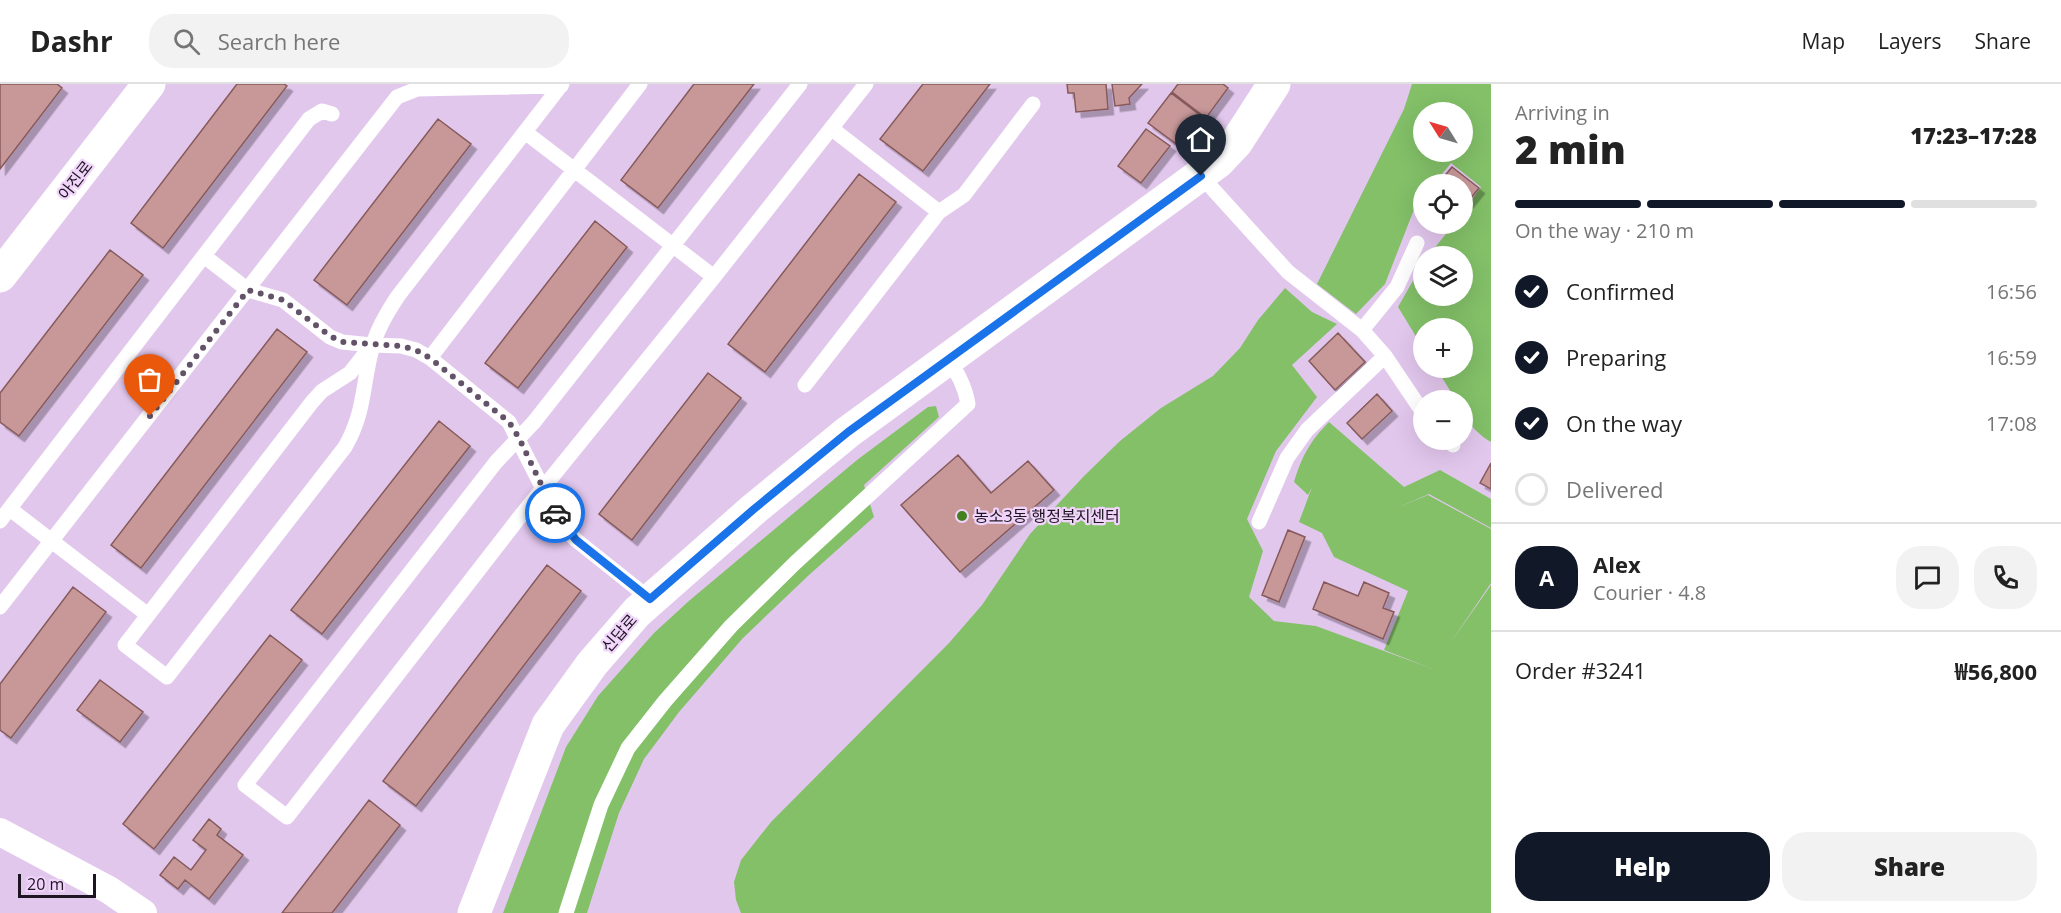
<!DOCTYPE html>
<meta charset="utf-8">
<style>
body{margin:0;font-family:"Open Sans","Noto Sans KR",sans-serif;background:#f2f2f2;color:#222;height:100vh;display:flex;flex-direction:column;font-size:22px;white-space:nowrap}
*{box-sizing:border-box;margin:0}
p{font-size:20px;color:#767676}
.icon{flex:none;width:33px;height:33px;fill:none;stroke:currentColor;stroke-width:2;stroke-linecap:round;stroke-linejoin:round}
.map{position:relative;flex:1;overflow:hidden}
.drawer{display:flex;flex-direction:column;background:#fff;width:570px}
.drawer>*{flex:none}
.needle{width:39px;rotate:307deg}
.fabs{position:absolute;left:1413px;top:18px;display:grid;gap:12px}
.fabs a{display:grid;place-items:center;width:60px;height:60px;border-radius:50%;background:#fff;box-shadow:0 6px 24px #0002;font-size:30px}
.scale{position:absolute;left:18px;bottom:15px;width:78px;box-sizing:border-box;padding-left:6px;border:3px solid #1e1522;border-top:0;font-size:16px;line-height:21px;white-space:nowrap;color:#1e1522;-webkit-text-stroke:4px #f0d4fa;paint-order:stroke}
.pin{position:absolute;display:grid;place-items:center;width:51px;height:51px;color:#fff;margin:-62px -26px;border-radius:50% 50% 50% 0;rotate:-45deg;box-shadow:0 0 6px #0007}
.pin .icon{rotate:45deg}
.courier{position:absolute;display:grid;place-items:center;width:60px;height:60px;margin:-30px;border:4px solid #1a73e8;border-radius:50%;background:#fff;color:#222;box-shadow:0 2px 8px #0007}
.headline em{font-style:normal;font-weight:800}
.headline div{display:flex;flex-direction:column-reverse}
.headline{display:flex;align-items:center;justify-content:space-between;height:102px;padding:0 24px}
h1{font-size:39px;font-weight:800;line-height:45px}
.bar{display:grid;grid-template-columns:repeat(4,1fr);gap:9px 6px;align-content:center;height:72px;padding:0 24px}
.bar i{height:8px;border-radius:4px;background:#e0e0e0}
.bar .selected{background:#111827}
.bar p{grid-column:span 4}
.line{display:flex;align-items:center;gap:15px;padding:0 24px;border-top:2px solid #e0e0e0}
.line div{flex:1}
.round{display:grid;place-items:center;flex:none;width:63px;height:63px;border-radius:24px;background:#f2f2f2}
ol{padding:0 24px;list-style:none}
li{display:flex;align-items:center;gap:18px;height:66px}
li p{margin-inline-start:auto}
li .icon{padding:6px;border-radius:50%;background:#111827;color:#fff;stroke-width:4}
li:last-child{color:#767676}
li i{width:33px;height:33px;border:3px solid #e0e0e0;border-radius:50%}
.primary-button{display:flex;gap:12px;margin-top:auto;padding:12px 24px}
.primary-button a{flex:1;height:69px;border-radius:24px;background:#111827;color:#fff;font-size:24px;font-weight:800;line-height:69px;text-align:center}
.primary-button a+a{background:#f2f2f2;color:#222}
header{display:flex;align-items:center;gap:36px;box-sizing:border-box;height:84px;padding:0 30px;background:#fff;border-bottom:2px solid #e0e0e0}
header strong{font-size:28px}
nav{display:flex;gap:33px;margin-inline-start:auto;font-size:21px}
.search{width:420px;height:54px;background:#f2f2f2;display:flex;align-items:center;gap:15px;box-sizing:border-box;padding:0 21px;border-radius:24px;color:#767676;font-size:22px}
main{display:flex;flex:1;min-height:0}
.map>svg:first-child{display:block}
.green{fill:#83c068;fill-rule:evenodd}
.building{fill:#c89899;stroke:#865a5b;stroke-width:1.5;filter:url(#shadow)}
.lines{fill:none;stroke-linecap:round;stroke-linejoin:round}
.lane{stroke:#fff;stroke-width:15}
.street{stroke:#fff;stroke-width:28}
.secondary{stroke:#fff;stroke-width:33}
.done{stroke:#635369;stroke-width:6;stroke-dasharray:0 10.8}
.route{stroke:#1a73e8;stroke-width:8}
.poi-dot{fill:#43811f;stroke:#f0d4fa;stroke-width:2}
.labels{text-anchor:middle;stroke-width:4.5;stroke-linejoin:round;paint-order:stroke}
.street-label{font-size:16px;fill:#1e1522;stroke:#f0d4fa}
.poi-label{font-size:16px;fill:#1e1522;stroke:#f0d4fa;text-anchor:start}
</style>
<header>
<strong>Dashr</strong>
<div class="search"><svg class="icon" aria-label="search" viewBox="0 0 24 24"><circle cx="10" cy="10" r="6"/><path d="M15 15l6 6"/></svg>Search here</div>
<nav><a>Map</a><a>Layers</a><a>Share</a></nav>
</header>
<main>
<div class="map">
<svg width="1491" height="829" viewBox="0 0 1491 829">
<defs>
<filter id="shadow"><feDropShadow dx="5.5" dy="5.5" stdDeviation="0" flood-color="#0004"/></filter>
</defs>
<rect width="100%" height="100%" fill="#e2c7ed"/>
<path class="green" d="M1412 0H1491V358C1476 349 1462 335 1462 316H1456L1436 284H1462V244H1424L1423 264 1398 223 1423 179 1424 212H1462V172H1428L1454 140H1462L1463 128 1481 103 1451 79 1434 100H1424L1423 115 1413 128 1385 200 1356 230 1317 200 1404 25ZM1424 28H1462V68H1424Z
M1285 204 1312 228 1337 240 1292 281 1317 313 1276 367 1247 435 1263 467 1249 513 1274 537 1316 542 1433 585 1384 566 1408 507 1334 473 1322 449 1299 438 1312 403 1308 411 1294 398C1302 372 1310 357 1329 338L1404 403 1440 386 1491 415V444L1429 410 1394 425 1428 411 1491 445V499L1449 561 1491 501V829H741L736 816 734 798 741 776 771 738 949 559 982 521 1030 450 1084 392 1120 357 1161 324 1213 292 1240 264 1258 236Z
M936 322 939 333 864 401 874 433 809 491 743 554 679 628 644 675 619 729 587 829H503L566 663 598 612 654 549 690 516 857 376 928 323Z"/>
<path class="building" d="M0 0H57L62 4 0 85Z
M237 0H284L287 2 163 164 131 139Z
M694 0H754L658 124 621 96Z
M923 0H990L923 87 880 55Z
M1067 0H1106L1108 25 1076 28 1074 9H1068Z
M1112 0H1142L1129 14 1130 20 1115 22Z
M1178 0H1223L1228 4 1206 34 1172 8Z
M1171 9 1205 35 1183 65 1148 39Z
M438 35 471 60 347 221 314 196Z
M1146 45 1170 62 1141 99 1118 82Z
M1452 83 1479 104 1462 125V100H1438Z
M859 90 896 118 765 288 728 260Z
M595 137 627 163 518 304 485 279Z
M110 166 143 191 19 352 0 338V309Z
M277 245 307 268 141 484 111 461Z
M1338 249 1365 278 1335 306 1309 277Z
M708 289 741 314 632 456 599 430Z
M1377 310 1392 327 1362 355 1347 339Z
M439 337 470 362 322 550 291 526Z
M958 371 991 409 1028 377 1054 406 960 488 901 421Z
M1491 379V405L1480 399Z
M1288 446 1305 453 1279 518 1262 511Z
M547 481 581 507 416 722 383 697Z
M1324 498 1358 512 1364 498 1389 509 1383 524 1394 528 1383 555 1313 525Z
M73 503 106 528 11 654 0 646V600Z
M270 551 302 576 154 765 123 740Z
M100 596 143 628 120 658 77 626Z
M369 716 400 741 332 829H282Z
M209 735 221 745 217 751 243 771 209 815 185 796 178 805 160 791 174 773 191 786 206 766 193 756Z"/>
<g class="lines">
<path class="lane" d="M800 0 534 338 496 378 245 701 287 733 522 430 714 193 866 0
M831 44 939 128
M525 48 714 193
M1201 92 1288 188 1362 246 1385 272 1424 330
M204 172 248 206 283 216 330 253 342 258 372 261 401 262 416 266 430 274 509 338 561 440 576 456 650 515
M1362 246 1397 203 1417 159
M372 261 350 289 322 307 312 318 125 561 167 593 345 363C366 327 362 298 373 261 378 243 388 227 398 212L562 0
M430 274 640 0
M805 301 939 128 964 111 1033 20
M1448 356 1453 361
M10 425 148 531
M0 437 309 35 322 27 332 30
M1259 438 1287 374 1307 346 1385 272
M0 523 397 13 417 5 561 2
M566 829 601 721 628 664 665 617 731 542 795 479 968 320C965 302 958 290 948 275"/>
<path class="street" d="M0 748 109 806 143 829"/>
<path class="secondary" d="M0 192 149 0
M474 829 548 641 592 580 637 528 754 425 848 348 1218 78 1236 59 1274 0"/>
</g>
<g class="lines">
<path class="done" d="M150 332 248 206 283 216 330 252 342 258 401 262 416 266 430 274 509 338 519 354 555 429"/>
<path class="route" d="M555 429 576 456 650 515 754 425 848 348 1201 92"/>
</g>
<circle class="poi-dot" cx="962" cy="432" r="6"/>
<g class="labels">
<g class="street-label">
<text transform="translate(75 96) rotate(-52)" y="6">아진로</text>
<text transform="translate(619 549) rotate(-49)" y="6">신답로</text>
</g>
<g class="poi-label">
<text x="974" y="438">농소3동 행정복지센터</text>
</g>
</g>
</svg>
<div class="fabs">
<a><svg class="needle" viewBox="-14 -14 28 28"><path d="M0-13l5 13h-10z" fill="#e53935"/><path d="M0 13l5-13h-10z" fill="#767676"/></svg></a>
<a><svg class="icon" aria-label="locate" viewBox="0 0 24 24"><circle cx="12" cy="12" r="6"/><path d="M12 2v4M12 18v4M2 12h4M18 12h4"/></svg></a>
<a><svg class="icon" aria-label="layers" viewBox="0 0 24 24"><path d="M12 4l9 5-9 5-9-5zM3 14l9 5 9-5"/></svg></a>
<a>+</a>
<a>−</a>
</div>
<div class="scale">20 m</div>
<div class="pin" style="left:150px;top:332px;background:#ea580c"><svg class="icon" aria-label="bag" viewBox="0 0 24 24"><path d="M5 8h14l-1 12H6zM9 8a3 3 0 0 1 6 0"/></svg></div>
<div class="pin" style="left:1201px;top:92px;background:#1f2937"><svg class="icon" aria-label="home" viewBox="0 0 24 24"><path d="M3 11l9-7 9 7M6 9v11h12V9"/></svg></div>
<div class="courier" style="left:555px;top:429px"><svg class="icon" aria-label="car" viewBox="0 0 24 24"><path d="M5 17H2v-5l4-1 3-4h7l3 4 3 1v5h-3M9 17h6M6 11h13"/><circle cx="7" cy="17" r="2"/><circle cx="17" cy="17" r="2"/></svg></div>
</div>
<section class="drawer">
<div class="headline"><div><h1>2 min</h1><p>Arriving in</p></div><em>17:23–17:28</em></div>
<div class="bar"><i class="selected"></i><i class="selected"></i><i class="selected"></i><i></i><p>On the way · 210 m</p></div>
<ol>
<li><svg class="icon" aria-label="check" viewBox="0 0 24 24"><path d="M5 12l5 5 9-10"/></svg>Confirmed<p>16:56</p></li>
<li><svg class="icon" aria-label="check" viewBox="0 0 24 24"><path d="M5 12l5 5 9-10"/></svg>Preparing<p>16:59</p></li>
<li><svg class="icon" aria-label="check" viewBox="0 0 24 24"><path d="M5 12l5 5 9-10"/></svg>On the way<p>17:08</p></li>
<li><i></i>Delivered</li>
</ol>
<div class="line" style="height:108px"><b class="round" style="background:#111827;color:#fff">A</b><div><b>Alex</b><p>Courier · 4.8</p></div><a class="round"><svg class="icon" aria-label="chat" viewBox="0 0 24 24"><path d="M4 5h16v11H9l-5 4z"/></svg></a><a class="round"><svg class="icon" aria-label="phone" viewBox="0 0 24 24"><path d="M5 4h4l2 5-3 2q2 4 5 5l2-3 5 2v4C11 20 4 13 5 4z"/></svg></a></div>
<div class="line" style="height:78px"><div>Order #3241</div><b>₩56,800</b></div>
<div class="primary-button"><a>Help</a><a>Share</a></div>
</section>
</main>
